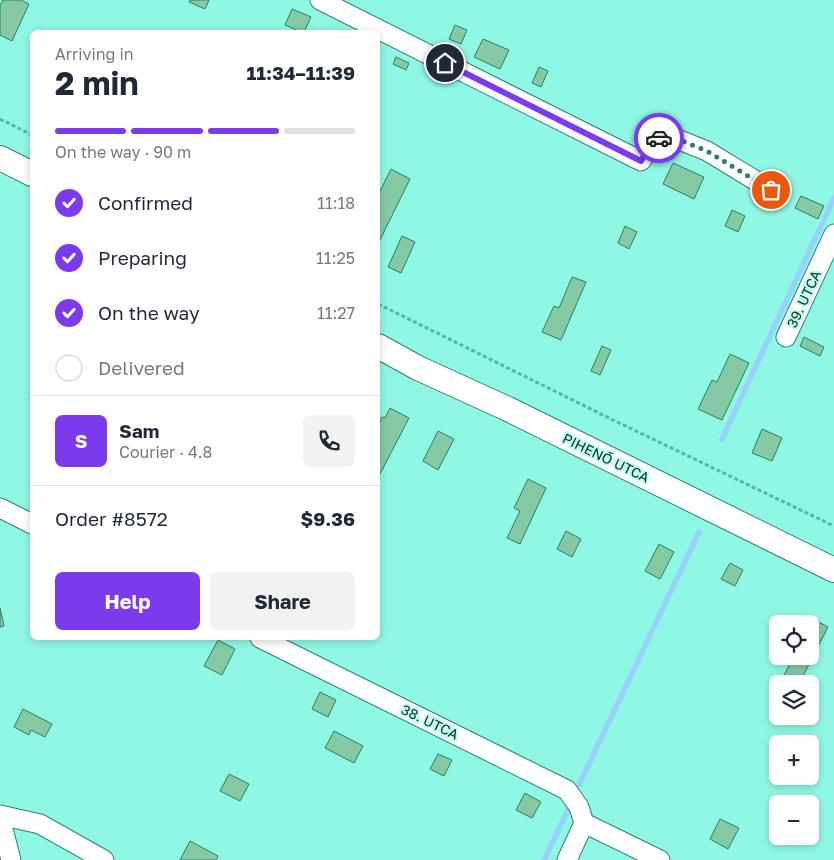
<!DOCTYPE html>
<meta charset="utf-8">
<style>
body{margin:0;font-family:"Golos Text",sans-serif;background:#f2f2f3;color:#1f2937;height:100vh;display:flex;flex-direction:column;font-size:19px;white-space:nowrap}
*{box-sizing:border-box;margin:0}
p{font-size:16px;color:#747a83}
.icon{flex:none;width:28px;height:28px;fill:none;stroke:currentColor;stroke-width:2;stroke-linecap:round;stroke-linejoin:round}
.map{position:relative;flex:1;overflow:hidden}
.panel{position:absolute;left:30px;top:30px;width:350px;height:610px;display:flex;flex-direction:column;background:#fff;border-radius:8px;box-shadow:0 2px 8px #0003}
.panel>*{flex:none}
.fabs{position:absolute;left:769px;top:615px;display:grid;gap:10px}
.fabs a{display:grid;place-items:center;width:50px;height:50px;border-radius:8px;background:#fff;box-shadow:0 2px 8px #0003;font-size:25px}
.pin{position:absolute;display:grid;place-items:center;width:42px;height:42px;color:#fff;margin:-21px;border:2px solid #fff;border-radius:50%;box-shadow:0 1px 5px #0007}
.courier{position:absolute;display:grid;place-items:center;width:50px;height:50px;margin:-25px;border:4px solid #7c3aed;border-radius:50%;background:#fff;color:#222;box-shadow:0 1px 6px #0007}
.head em{font-style:normal;font-weight:700}
.head div{display:flex;flex-direction:column-reverse}
.head{display:flex;align-items:center;justify-content:space-between;height:85px;padding:0 25px}
h1{font-size:32px;font-weight:700;line-height:38px}
.bar{display:grid;grid-template-columns:repeat(4,1fr);gap:8px 5px;align-content:center;height:60px;padding:0 25px}
.bar i{height:6px;border-radius:4px;background:#e0e1e3}
.bar .selected{background:#7c3aed}
.bar p{grid-column:span 4}
.line{display:flex;align-items:center;gap:12px;padding:0 25px;border-top:1px solid #e0e1e3}
.line div{flex:1}
.round{display:grid;place-items:center;flex:none;width:52px;height:52px;border-radius:8px;background:#f2f2f3}
ol{padding:0 25px;list-style:none}
li{display:flex;align-items:center;gap:15px;height:55px}
li p{margin-inline-start:auto}
li .icon{padding:5px;border-radius:50%;background:#7c3aed;color:#fff;stroke-width:4}
li:last-child{color:#747a83}
li i{width:28px;height:28px;border:2px solid #e0e1e3;border-radius:50%}
.primary-button{display:flex;gap:10px;margin-top:auto;padding:10px 25px}
.primary-button a{flex:1;height:58px;border-radius:8px;background:#7c3aed;color:#fff;font-size:20px;font-weight:700;line-height:58px;text-align:center}
.primary-button a+a{background:#f2f2f3;color:#1f2937}
.map>svg:first-child{display:block}
.lines{fill:none;stroke-linecap:round;stroke-linejoin:round}
.stream{stroke:#97d2fd;stroke-width:5.5}
.building{fill:#85c9a5;stroke:#2b815b}
.minor-casing{stroke:#2d8073;stroke-width:21}
.tertiary-casing{stroke:#2d8073;stroke-width:26}
.path{stroke:#5db2a3;stroke-width:3;stroke-dasharray:4 2.5;stroke-linecap:butt}
.minor{stroke:#fff;stroke-width:19}
.tertiary{stroke:#fff;stroke-width:24}
.done{stroke:#35796e;stroke-width:5;stroke-dasharray:0 9}
.route{stroke:#7c3aed;stroke-width:6}
.labels{text-anchor:middle;stroke-width:4.5;stroke-linejoin:round;paint-order:stroke}
.street-label{font-size:14px;fill:#04352e;stroke:#c2fdf0}
</style>
<div class="map">
<svg width="834" height="860" viewBox="0 0 834 860">
<rect width="100%" height="100%" fill="#8ff8e4"/>
<g class="lines">
<path class="stream" d="M722 439 834 198
M579 785 699 532
M544 860 568 810"/>
</g>
<path class="building" d="M3 0H21L29 4 12 41 0 35V5Z
M190 0H209L205 9 189 2Z
M292 9 311 17 304 32H301L285 25Z
M455 25 467 30 461 44 449 39Z
M483 39 509 50 500 69 474 57Z
M396 57 409 63 406 70 393 64Z
M539 67 548 71 541 87 532 83Z
M673 163 704 177 694 199 663 184Z
M391 169 410 179 378 244V195Z
M801 196 824 206 818 219 795 208Z
M732 210 745 216 738 232 725 226Z
M625 226 637 232 629 249 618 243Z
M402 236 415 242 401 273 388 267Z
M572 277 586 282 561 340 542 332 554 306 559 308Z
M804 337 824 347 820 356 800 346Z
M602 346 611 350 600 375 591 371Z
M730 354 749 363 722 420 698 409 712 380 717 382Z
M390 408 409 418 380 474 378 473V437L380 433 378 432V426L382 417 385 418Z
M762 429 782 438 772 461 752 453Z
M438 431 454 439 438 470 423 461Z
M528 479 546 488 520 544 507 538 520 511 514 508Z
M566 531 581 539 572 557 557 549Z
M659 544 674 552 660 579 645 571Z
M730 563 743 570 735 586 721 579Z
M0 608 4 626 0 627Z
M813 619 828 627 799 684H797L783 677 794 656H810V625Z
M218 640 235 649 222 675 204 666Z
M320 692 336 700 328 717 312 709Z
M23 709 52 724 45 737 31 730 29 735 14 727Z
M334 731 363 746 354 763 325 748Z
M438 754 452 760 444 776 430 769Z
M229 774 249 784 240 801 220 791Z
M525 793 541 802 532 818 516 810Z
M720 819 739 828 728 849 710 839Z
M190 841 218 856 216 860H180Z"/>
<g class="lines">
<defs>
<path id="minor" d="M320 0 641 161 653 140 667 135 707 151 771 190
M786 337 834 234
M0 508 32 524
M260 638 567 790 579 807 584 823
M0 815 40 824 104 860
M0 817 11 860
M584 823 660 860
M567 860 584 823"/>
<path id="tertiary" d="M0 158 32 174
M378 346 418 368 508 409 834 570"/>
</defs>
<use href="#minor" class="minor-casing"/>
<use href="#tertiary" class="tertiary-casing"/>
<path class="path" d="M0 119 32 135
M378 304 431 330 609 418 834 526"/>
<use href="#minor" class="minor"/>
<use href="#tertiary" class="tertiary"/>
</g>
<g class="lines">
<path class="done" d="M659 138 667 135 707 151 771 190"/>
<path class="route" d="M445 63 641 161 653 140 659 138"/>
</g>
<g class="labels">
<g class="street-label">
<text transform="translate(804 299) rotate(-65)" y="5">39. UTCA</text>
<text transform="translate(606 458) rotate(26)" y="5">PIHENŐ UTCA</text>
<text transform="translate(430 722) rotate(26)" y="5">38. UTCA</text>
</g>
</g>
</svg>
<div class="fabs">
<a><svg class="icon" aria-label="locate" viewBox="0 0 24 24"><circle cx="12" cy="12" r="6"/><path d="M12 2v4M12 18v4M2 12h4M18 12h4"/></svg></a>
<a><svg class="icon" aria-label="layers" viewBox="0 0 24 24"><path d="M12 4l9 5-9 5-9-5zM3 14l9 5 9-5"/></svg></a>
<a>+</a>
<a>−</a>
</div>
<div class="pin" style="left:771px;top:190px;background:#ea580c"><svg class="icon" aria-label="bag" viewBox="0 0 24 24"><path d="M5 8h14l-1 12H6zM9 8a3 3 0 0 1 6 0"/></svg></div>
<div class="pin" style="left:445px;top:63px;background:#1f2937"><svg class="icon" aria-label="home" viewBox="0 0 24 24"><path d="M3 11l9-7 9 7M6 9v11h12V9"/></svg></div>
<div class="courier" style="left:659px;top:138px"><svg class="icon" aria-label="car" viewBox="0 0 24 24"><path d="M5 17H2v-5l4-1 3-4h7l3 4 3 1v5h-3M9 17h6M6 11h13"/><circle cx="7" cy="17" r="2"/><circle cx="17" cy="17" r="2"/></svg></div>
<section class="panel">
<div class="head"><div><h1>2 min</h1><p>Arriving in</p></div><em>11:34–11:39</em></div>
<div class="bar"><i class="selected"></i><i class="selected"></i><i class="selected"></i><i></i><p>On the way · 90 m</p></div>
<ol>
<li><svg class="icon" aria-label="check" viewBox="0 0 24 24"><path d="M5 12l5 5 9-10"/></svg>Confirmed<p>11:18</p></li>
<li><svg class="icon" aria-label="check" viewBox="0 0 24 24"><path d="M5 12l5 5 9-10"/></svg>Preparing<p>11:25</p></li>
<li><svg class="icon" aria-label="check" viewBox="0 0 24 24"><path d="M5 12l5 5 9-10"/></svg>On the way<p>11:27</p></li>
<li><i></i>Delivered</li>
</ol>
<div class="line" style="height:90px"><b class="round" style="background:#7c3aed;color:#fff">S</b><div><b>Sam</b><p>Courier · 4.8</p></div><a class="round"><svg class="icon" aria-label="phone" viewBox="0 0 24 24"><path d="M5 4h4l2 5-3 2q2 4 5 5l2-3 5 2v4C11 20 4 13 5 4z"/></svg></a></div>
<div class="line" style="height:65px"><div>Order #8572</div><b>$9.36</b></div>
<div class="primary-button"><a>Help</a><a>Share</a></div>
</section>
</div>
